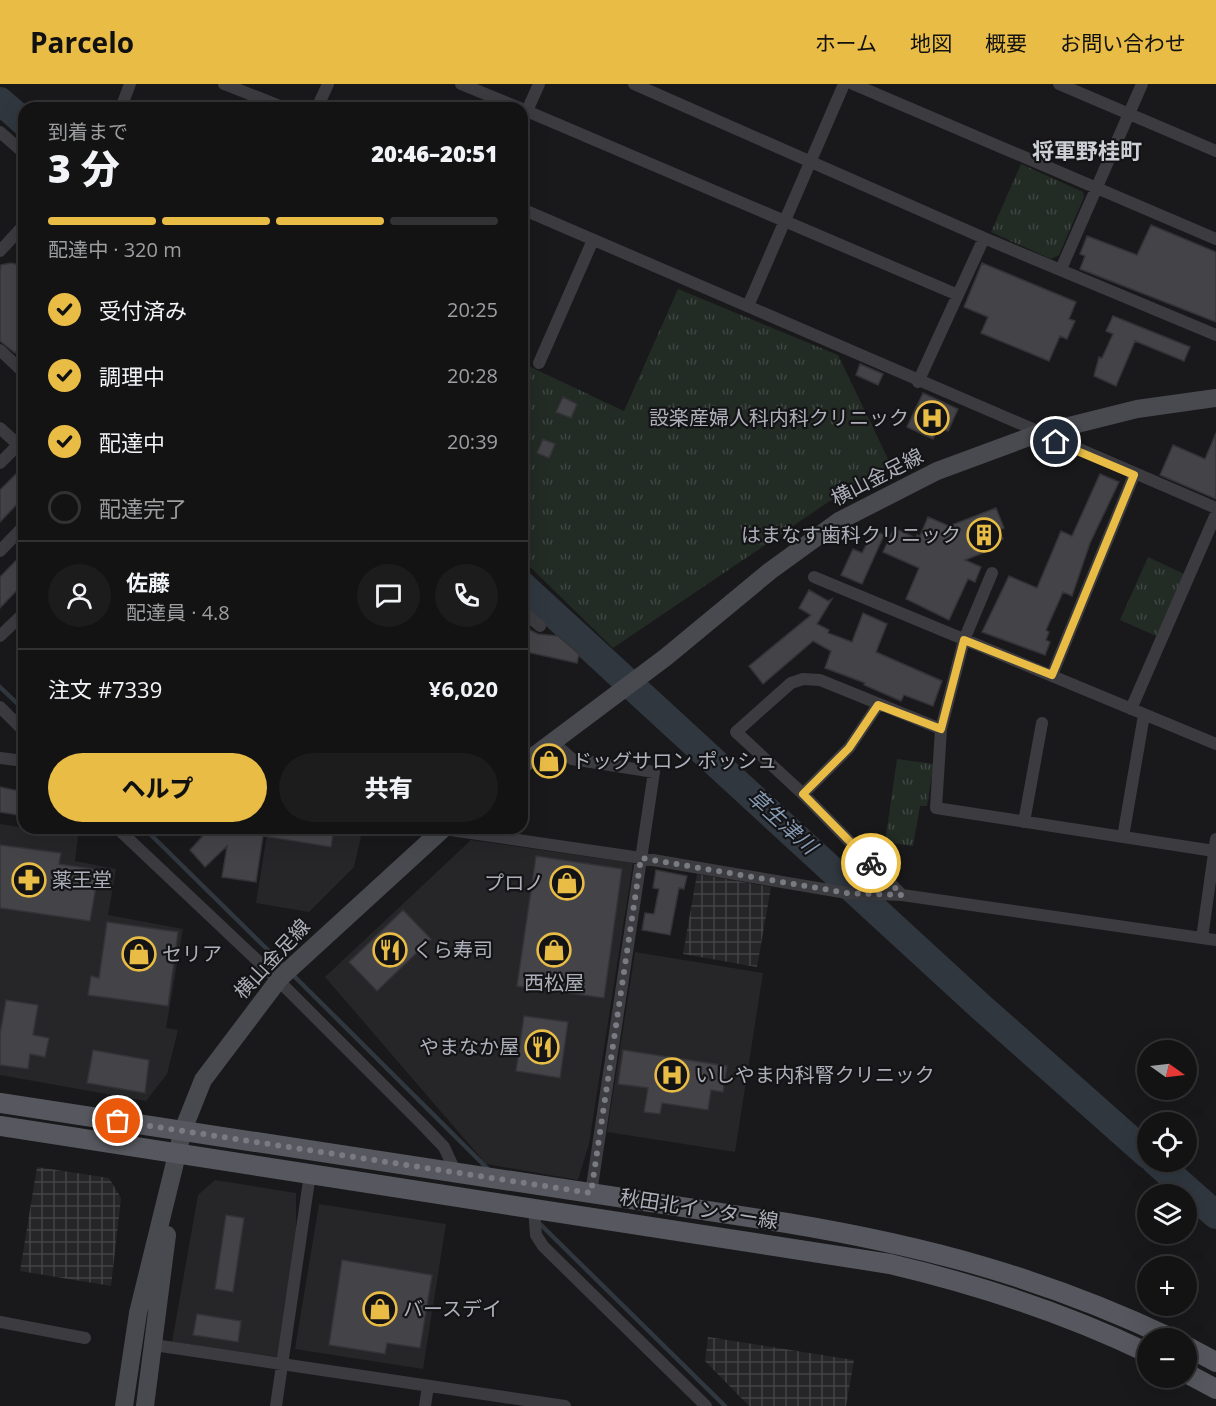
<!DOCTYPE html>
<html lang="ja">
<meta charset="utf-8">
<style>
body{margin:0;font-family:"Open Sans","Noto Sans JP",sans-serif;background:#1c1c1d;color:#f1f3f6;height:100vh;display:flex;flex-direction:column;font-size:22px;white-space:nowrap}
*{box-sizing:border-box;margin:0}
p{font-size:20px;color:#9d9ea0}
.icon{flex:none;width:33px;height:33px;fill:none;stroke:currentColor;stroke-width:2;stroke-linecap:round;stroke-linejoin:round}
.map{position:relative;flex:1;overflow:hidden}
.drawer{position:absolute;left:18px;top:18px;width:510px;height:732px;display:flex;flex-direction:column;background:#131314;border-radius:18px;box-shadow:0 6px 24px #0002,0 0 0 2px #323234}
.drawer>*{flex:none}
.needle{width:39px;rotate:104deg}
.tools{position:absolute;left:1137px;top:956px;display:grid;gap:12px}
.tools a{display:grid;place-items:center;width:60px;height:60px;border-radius:50%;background:#131314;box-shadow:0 6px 24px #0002,0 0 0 2px #323234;font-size:30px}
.pin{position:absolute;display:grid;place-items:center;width:51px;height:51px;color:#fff;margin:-26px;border:3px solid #fff;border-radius:50%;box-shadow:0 2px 6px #0007}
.courier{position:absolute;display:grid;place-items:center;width:60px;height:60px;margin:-30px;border:4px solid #e8bc45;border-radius:50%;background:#fff;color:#222;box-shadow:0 2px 8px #0007}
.summary em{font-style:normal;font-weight:800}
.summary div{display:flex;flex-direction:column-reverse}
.summary{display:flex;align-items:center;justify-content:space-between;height:102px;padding:0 30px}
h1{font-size:39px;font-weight:800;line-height:45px}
.bar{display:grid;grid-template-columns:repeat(4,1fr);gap:9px 6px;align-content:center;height:72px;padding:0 30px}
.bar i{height:8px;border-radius:4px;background:#323234}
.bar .active{background:#e8bc45}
.bar p{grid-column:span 4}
.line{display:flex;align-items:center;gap:15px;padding:0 30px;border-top:2px solid #323234}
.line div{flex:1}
.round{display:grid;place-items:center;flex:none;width:63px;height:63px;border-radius:32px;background:#1c1c1d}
ol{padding:0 30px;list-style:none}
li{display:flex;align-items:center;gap:18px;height:66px}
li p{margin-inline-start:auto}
li .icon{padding:6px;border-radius:50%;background:#e8bc45;color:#111;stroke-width:4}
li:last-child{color:#9d9ea0}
li i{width:33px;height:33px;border:3px solid #323234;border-radius:50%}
.cta{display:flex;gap:12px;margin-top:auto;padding:12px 30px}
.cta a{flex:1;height:69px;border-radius:36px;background:#e8bc45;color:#111;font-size:24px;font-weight:800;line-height:69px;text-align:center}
.cta a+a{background:#1c1c1d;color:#f1f3f6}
header{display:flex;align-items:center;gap:36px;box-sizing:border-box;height:84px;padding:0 30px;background:#e8bc45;color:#111}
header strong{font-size:28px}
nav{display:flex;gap:33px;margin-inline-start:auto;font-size:21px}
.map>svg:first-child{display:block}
.built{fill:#262528}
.industrial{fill:url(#industrial-grid)}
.park{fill:url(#park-tufts)}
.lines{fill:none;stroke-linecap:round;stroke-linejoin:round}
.stream{stroke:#30373f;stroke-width:4.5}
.river{stroke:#30373f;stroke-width:28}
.building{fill:#444448;stroke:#343337;stroke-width:1.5}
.street{stroke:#3b3b40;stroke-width:12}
.secondary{stroke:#494a50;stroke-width:18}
.primary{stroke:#57585f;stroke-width:20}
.done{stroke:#797b82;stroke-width:6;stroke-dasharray:0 10.8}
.route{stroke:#e8bc45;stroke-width:8}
.labels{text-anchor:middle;stroke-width:4.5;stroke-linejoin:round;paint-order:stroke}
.poi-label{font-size:20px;fill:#adb0ba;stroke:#141416;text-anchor:start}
.street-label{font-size:20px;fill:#adb0ba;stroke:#141416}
.water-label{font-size:21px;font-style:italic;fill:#869bb3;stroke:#141416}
.quarter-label{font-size:22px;font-weight:bold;fill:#cdcfd6;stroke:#141416}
</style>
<header>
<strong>Parcelo</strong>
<nav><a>ホーム</a><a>地図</a><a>概要</a><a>お問い合わせ</a></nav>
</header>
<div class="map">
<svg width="1216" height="1322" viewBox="0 0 1216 1322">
<defs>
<pattern id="industrial-grid" width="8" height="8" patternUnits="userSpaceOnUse" patternTransform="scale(1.5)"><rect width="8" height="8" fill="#262528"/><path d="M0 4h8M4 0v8" fill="none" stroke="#434245"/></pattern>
<pattern id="park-tufts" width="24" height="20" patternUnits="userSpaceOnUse" patternTransform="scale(1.5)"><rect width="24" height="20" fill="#232b25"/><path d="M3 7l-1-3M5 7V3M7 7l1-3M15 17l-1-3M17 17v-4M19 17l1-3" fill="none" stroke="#404743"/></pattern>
</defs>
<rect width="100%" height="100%" fill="#19191b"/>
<path class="built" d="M0 740 78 752 75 777 116 785 108 831 183 845 166 944 178 946 167 990 146 1017 0 991Z
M268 744H363L354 783 309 828 256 819Z
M471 756 633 779 589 1060 578 1096 486 1080 325 893Z
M635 868 763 889 735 1068 607 1048Z
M215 1096 296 1109V1152L278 1273 172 1258 198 1111Z
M319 1120 446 1140 423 1285 295 1265Z"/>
<path class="industrial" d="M697 790 771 803 757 883 683 870Z
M37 1083 109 1094 121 1114 111 1202 20 1187Z
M708 1253 854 1276 846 1322H749L705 1277Z"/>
<path class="park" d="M1021 80 1083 108 1084 113 1059 171 1051 175 991 148Z
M678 205 838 271 891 381 852 402 613 564 522 475V279L624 327Z
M1148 473 1184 490 1156 552 1120 536Z
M897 675 934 680 927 722H920L913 762 885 758Z"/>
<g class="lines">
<path class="stream" d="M0 603 24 626
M144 744 285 883
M291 889 489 1086
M538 1138 725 1322"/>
<path class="river" d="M0 17 24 38
M522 501 981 923 1148 1071
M1155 1077 1216 1131"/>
</g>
<path class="building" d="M1151 141 1216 168V238L1080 185 1085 172 1080 170 1087 152 1137 171Z
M11 179 24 182V259L15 269 0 257V188L1 181Z
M982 179 1076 218 1069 235 1075 237 1067 255 1060 252 1049 277 981 249 988 233 964 223Z
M1113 232 1190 263 1184 277 1135 257 1116 302 1094 292 1099 273 1102 274 1113 250 1106 247Z
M860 280 883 290 878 301 856 291Z
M923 309 958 325 948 347 938 343 933 355 907 343Z
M563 313 577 320 571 334 556 328Z
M1216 349V415L1160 391 1173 361 1205 375Z
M543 355 555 360 549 374 537 369Z
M17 389 24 395V413L0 438V406Z
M1100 390 1119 398 1090 459 1072 512 1063 508 1046 546 1049 548 1046 556 1050 558 1045 571 982 548 1009 492 1037 504 1061 447 1072 452Z
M996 424 1004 444 999 446 1003 455 983 463 985 468 965 476 981 483 975 498 968 495 949 536 906 515 919 484 883 468 894 444 916 454 917 451 920 452 928 433 949 442Z
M874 446 884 451 862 500 841 491 853 465 862 469Z
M24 468V499L0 524V493Z
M809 506 828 517 832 515 817 540 829 546 828 549 852 558 863 529 887 540 876 568 942 597 933 622 904 611 901 617 864 601 865 599 825 584 831 567 813 557 763 600 749 582 811 531 799 524Z
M526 544 538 550 558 552 579 570 577 579 522 567Z
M0 703 24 708V732L0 728Z
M230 744 259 747V744H334L331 763 263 752 256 798 222 793 227 762 205 783 190 766 209 745 229 749Z
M0 761 61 769 59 780 99 786 90 837 0 824Z
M536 772 622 785 604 914 517 902Z
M656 786 687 792 684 805 679 804 670 851 642 846 645 829 654 830 659 805 653 804Z
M403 826 431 855 377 907 349 878Z
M107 838 178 848 168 922 88 911 91 892 99 894Z
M6 916 38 921 33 951 49 954 45 973 30 970 28 985 0 981V950Z
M524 932 568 938 560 994 516 987Z
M93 966 149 976 145 1009 87 999Z
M623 966 727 982 723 1008 711 1006 708 1026 662 1019 660 1030 644 1028 648 1004 618 1000Z
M226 1131 244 1134 233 1208 215 1205Z
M342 1176 432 1191 420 1264 387 1259 385 1270 329 1261Z
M197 1230 241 1237 238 1258 193 1251Z"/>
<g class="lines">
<path class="street" d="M224 0 285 24
M461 0 520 24
M634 0 984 154 1216 251
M853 0 1216 155
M1059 0 1216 67
M121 24 130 0
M317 24 328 0
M522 25 958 211
M522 38 539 0
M0 48 24 69
M522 125 1216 424
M0 167 24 141
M1061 185 1142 0
M748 222 844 0
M0 266 21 286
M539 279 593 156
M918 298 984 154
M0 344 24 366
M0 379 17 362
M0 467 24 442
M992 489 964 556 941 645 936 724 1214 767
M814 493 1216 660
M522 527 540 542
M0 552 24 529
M1052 591 1134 391
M0 623 24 647
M1131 625 1216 430
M554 659 572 675 654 688 591 1109
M0 674 24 677
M803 710 849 664 878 621
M1024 738 1042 639
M117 744 278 896 422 1040 444 1063 456 1089
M437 744 641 774 847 809 902 811 1216 856
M1123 753 1144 631
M902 811 803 710 736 648 791 599 803 595 820 596 941 645
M1202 854 1216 755
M534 1124 536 1151 543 1162 706 1322
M0 1238 85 1254
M154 1261 565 1322
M276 1322 310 1090
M425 1322 428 1302"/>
<path class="secondary" d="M522 681 666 573 770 487 839 437 937 387 1037 350 1137 325 1216 314
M124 1322 138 1229 183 1046 203 996 280 894 444 744
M145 1322 167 1151"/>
<path class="primary" d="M0 1019 787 1139C926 1162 1044 1194 1171 1254
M0 1042 890 1180C979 1201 1065 1229 1148 1269
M1186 1262 1216 1278
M1186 1289 1216 1305"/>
</g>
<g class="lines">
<path class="done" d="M118 1037 591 1109 641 774 847 809 902 811 871 779"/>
<path class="route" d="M871 779 803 710 849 664 878 621 941 645 964 556 1052 591 1134 391 1056 358"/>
</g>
<defs>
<symbol id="hospital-ring" viewBox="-11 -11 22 22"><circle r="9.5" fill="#141416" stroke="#e8bc45" stroke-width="1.5"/><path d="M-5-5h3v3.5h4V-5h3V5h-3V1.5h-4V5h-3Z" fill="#e8bc45"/></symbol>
<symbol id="building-ring" viewBox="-11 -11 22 22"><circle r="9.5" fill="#141416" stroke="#e8bc45" stroke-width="1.5"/><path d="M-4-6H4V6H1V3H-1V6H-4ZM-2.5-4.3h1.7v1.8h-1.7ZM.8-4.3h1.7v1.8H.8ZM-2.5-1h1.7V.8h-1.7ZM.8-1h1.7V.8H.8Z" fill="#e8bc45"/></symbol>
<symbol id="shop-ring" viewBox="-11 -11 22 22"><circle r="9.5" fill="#141416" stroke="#e8bc45" stroke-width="1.5"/><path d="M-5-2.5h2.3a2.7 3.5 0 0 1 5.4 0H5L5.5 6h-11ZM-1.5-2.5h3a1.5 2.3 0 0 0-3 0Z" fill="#e8bc45"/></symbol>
<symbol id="pharmacy-ring" viewBox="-11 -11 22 22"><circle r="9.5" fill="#141416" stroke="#e8bc45" stroke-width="1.5"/><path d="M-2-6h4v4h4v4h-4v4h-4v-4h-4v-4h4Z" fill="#e8bc45"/></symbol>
<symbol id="restaurant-ring" viewBox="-11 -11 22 22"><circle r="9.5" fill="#141416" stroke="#e8bc45" stroke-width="1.5"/><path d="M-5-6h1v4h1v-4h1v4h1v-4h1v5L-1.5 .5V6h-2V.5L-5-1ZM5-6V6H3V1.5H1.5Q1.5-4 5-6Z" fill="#e8bc45"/></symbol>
</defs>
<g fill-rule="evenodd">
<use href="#hospital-ring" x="913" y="315" width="38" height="38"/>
<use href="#building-ring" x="965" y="432" width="38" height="38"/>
<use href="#shop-ring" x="530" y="658" width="38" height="38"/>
<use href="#pharmacy-ring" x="10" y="777" width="38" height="38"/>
<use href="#shop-ring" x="548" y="780" width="38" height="38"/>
<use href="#restaurant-ring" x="371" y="847" width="38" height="38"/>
<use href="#shop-ring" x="535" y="847" width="38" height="38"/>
<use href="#shop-ring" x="120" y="851" width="38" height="38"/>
<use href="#restaurant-ring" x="523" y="944" width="38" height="38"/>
<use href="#hospital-ring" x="653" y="972" width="38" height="38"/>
<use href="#shop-ring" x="361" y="1206" width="38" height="38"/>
</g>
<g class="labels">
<g class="poi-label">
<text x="909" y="341" text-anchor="end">設楽産婦人科内科クリニック</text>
<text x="961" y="458" text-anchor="end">はまなす歯科クリニック</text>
<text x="572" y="684">ドッグサロン ポッシュ</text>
<text x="52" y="803">薬王堂</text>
<text x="544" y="806" text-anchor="end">プロノ</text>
<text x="413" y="873">くら寿司</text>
<text x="162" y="877">セリア</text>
<text x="554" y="906" text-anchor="middle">西松屋</text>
<text x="519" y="970" text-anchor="end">やまなか屋</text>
<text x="695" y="998">いしやま内科腎クリニック</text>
<text x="403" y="1232">バースデイ</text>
</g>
<g class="street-label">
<text transform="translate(877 393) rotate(-27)" y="7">横山金足線</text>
<text transform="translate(272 875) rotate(-47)" y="7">横山金足線</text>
<text transform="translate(699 1125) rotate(9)" y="7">秋田北インター線</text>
</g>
<g class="water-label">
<text transform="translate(782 738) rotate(42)" y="7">草生津川</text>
</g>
<g class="quarter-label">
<text x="1087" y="75">将軍野桂町</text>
</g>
</g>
</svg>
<div class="tools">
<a><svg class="needle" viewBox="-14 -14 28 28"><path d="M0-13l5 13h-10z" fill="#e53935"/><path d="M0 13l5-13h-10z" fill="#9d9ea0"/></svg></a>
<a><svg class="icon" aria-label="locate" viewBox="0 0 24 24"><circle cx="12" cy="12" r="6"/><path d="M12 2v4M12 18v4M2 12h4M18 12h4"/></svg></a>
<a><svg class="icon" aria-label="layers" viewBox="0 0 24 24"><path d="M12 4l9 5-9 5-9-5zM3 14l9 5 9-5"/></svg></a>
<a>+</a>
<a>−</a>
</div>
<div class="pin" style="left:118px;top:1037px;background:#ea580c"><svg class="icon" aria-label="bag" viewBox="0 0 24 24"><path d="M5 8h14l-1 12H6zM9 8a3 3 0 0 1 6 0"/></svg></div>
<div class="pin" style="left:1056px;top:358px;background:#1f2937"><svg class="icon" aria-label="home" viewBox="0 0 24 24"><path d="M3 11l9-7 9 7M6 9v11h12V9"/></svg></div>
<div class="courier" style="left:871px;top:779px"><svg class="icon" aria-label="bike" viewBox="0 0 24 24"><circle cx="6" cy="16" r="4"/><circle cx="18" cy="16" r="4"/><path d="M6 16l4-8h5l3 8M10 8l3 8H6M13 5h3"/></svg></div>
<section class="drawer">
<div class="summary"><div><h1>3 分</h1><p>到着まで</p></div><em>20:46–20:51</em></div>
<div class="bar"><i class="active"></i><i class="active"></i><i class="active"></i><i></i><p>配達中 · 320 m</p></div>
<ol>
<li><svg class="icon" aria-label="check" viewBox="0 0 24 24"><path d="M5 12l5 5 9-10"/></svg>受付済み<p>20:25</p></li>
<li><svg class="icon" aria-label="check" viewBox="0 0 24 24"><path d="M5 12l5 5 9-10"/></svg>調理中<p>20:28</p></li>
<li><svg class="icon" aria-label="check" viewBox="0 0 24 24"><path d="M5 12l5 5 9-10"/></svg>配達中<p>20:39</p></li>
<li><i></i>配達完了</li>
</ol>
<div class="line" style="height:108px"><a class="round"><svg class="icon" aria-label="person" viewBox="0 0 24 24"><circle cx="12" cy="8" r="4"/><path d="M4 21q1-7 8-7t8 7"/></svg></a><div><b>佐藤</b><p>配達員 · 4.8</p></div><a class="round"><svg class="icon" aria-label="chat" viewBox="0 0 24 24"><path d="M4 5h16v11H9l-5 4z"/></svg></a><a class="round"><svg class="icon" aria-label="phone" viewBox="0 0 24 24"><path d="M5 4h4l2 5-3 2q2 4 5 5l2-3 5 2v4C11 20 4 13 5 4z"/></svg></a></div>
<div class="line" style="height:78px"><div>注文 #7339</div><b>¥6,020</b></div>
<div class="cta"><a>ヘルプ</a><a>共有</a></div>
</section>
</div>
